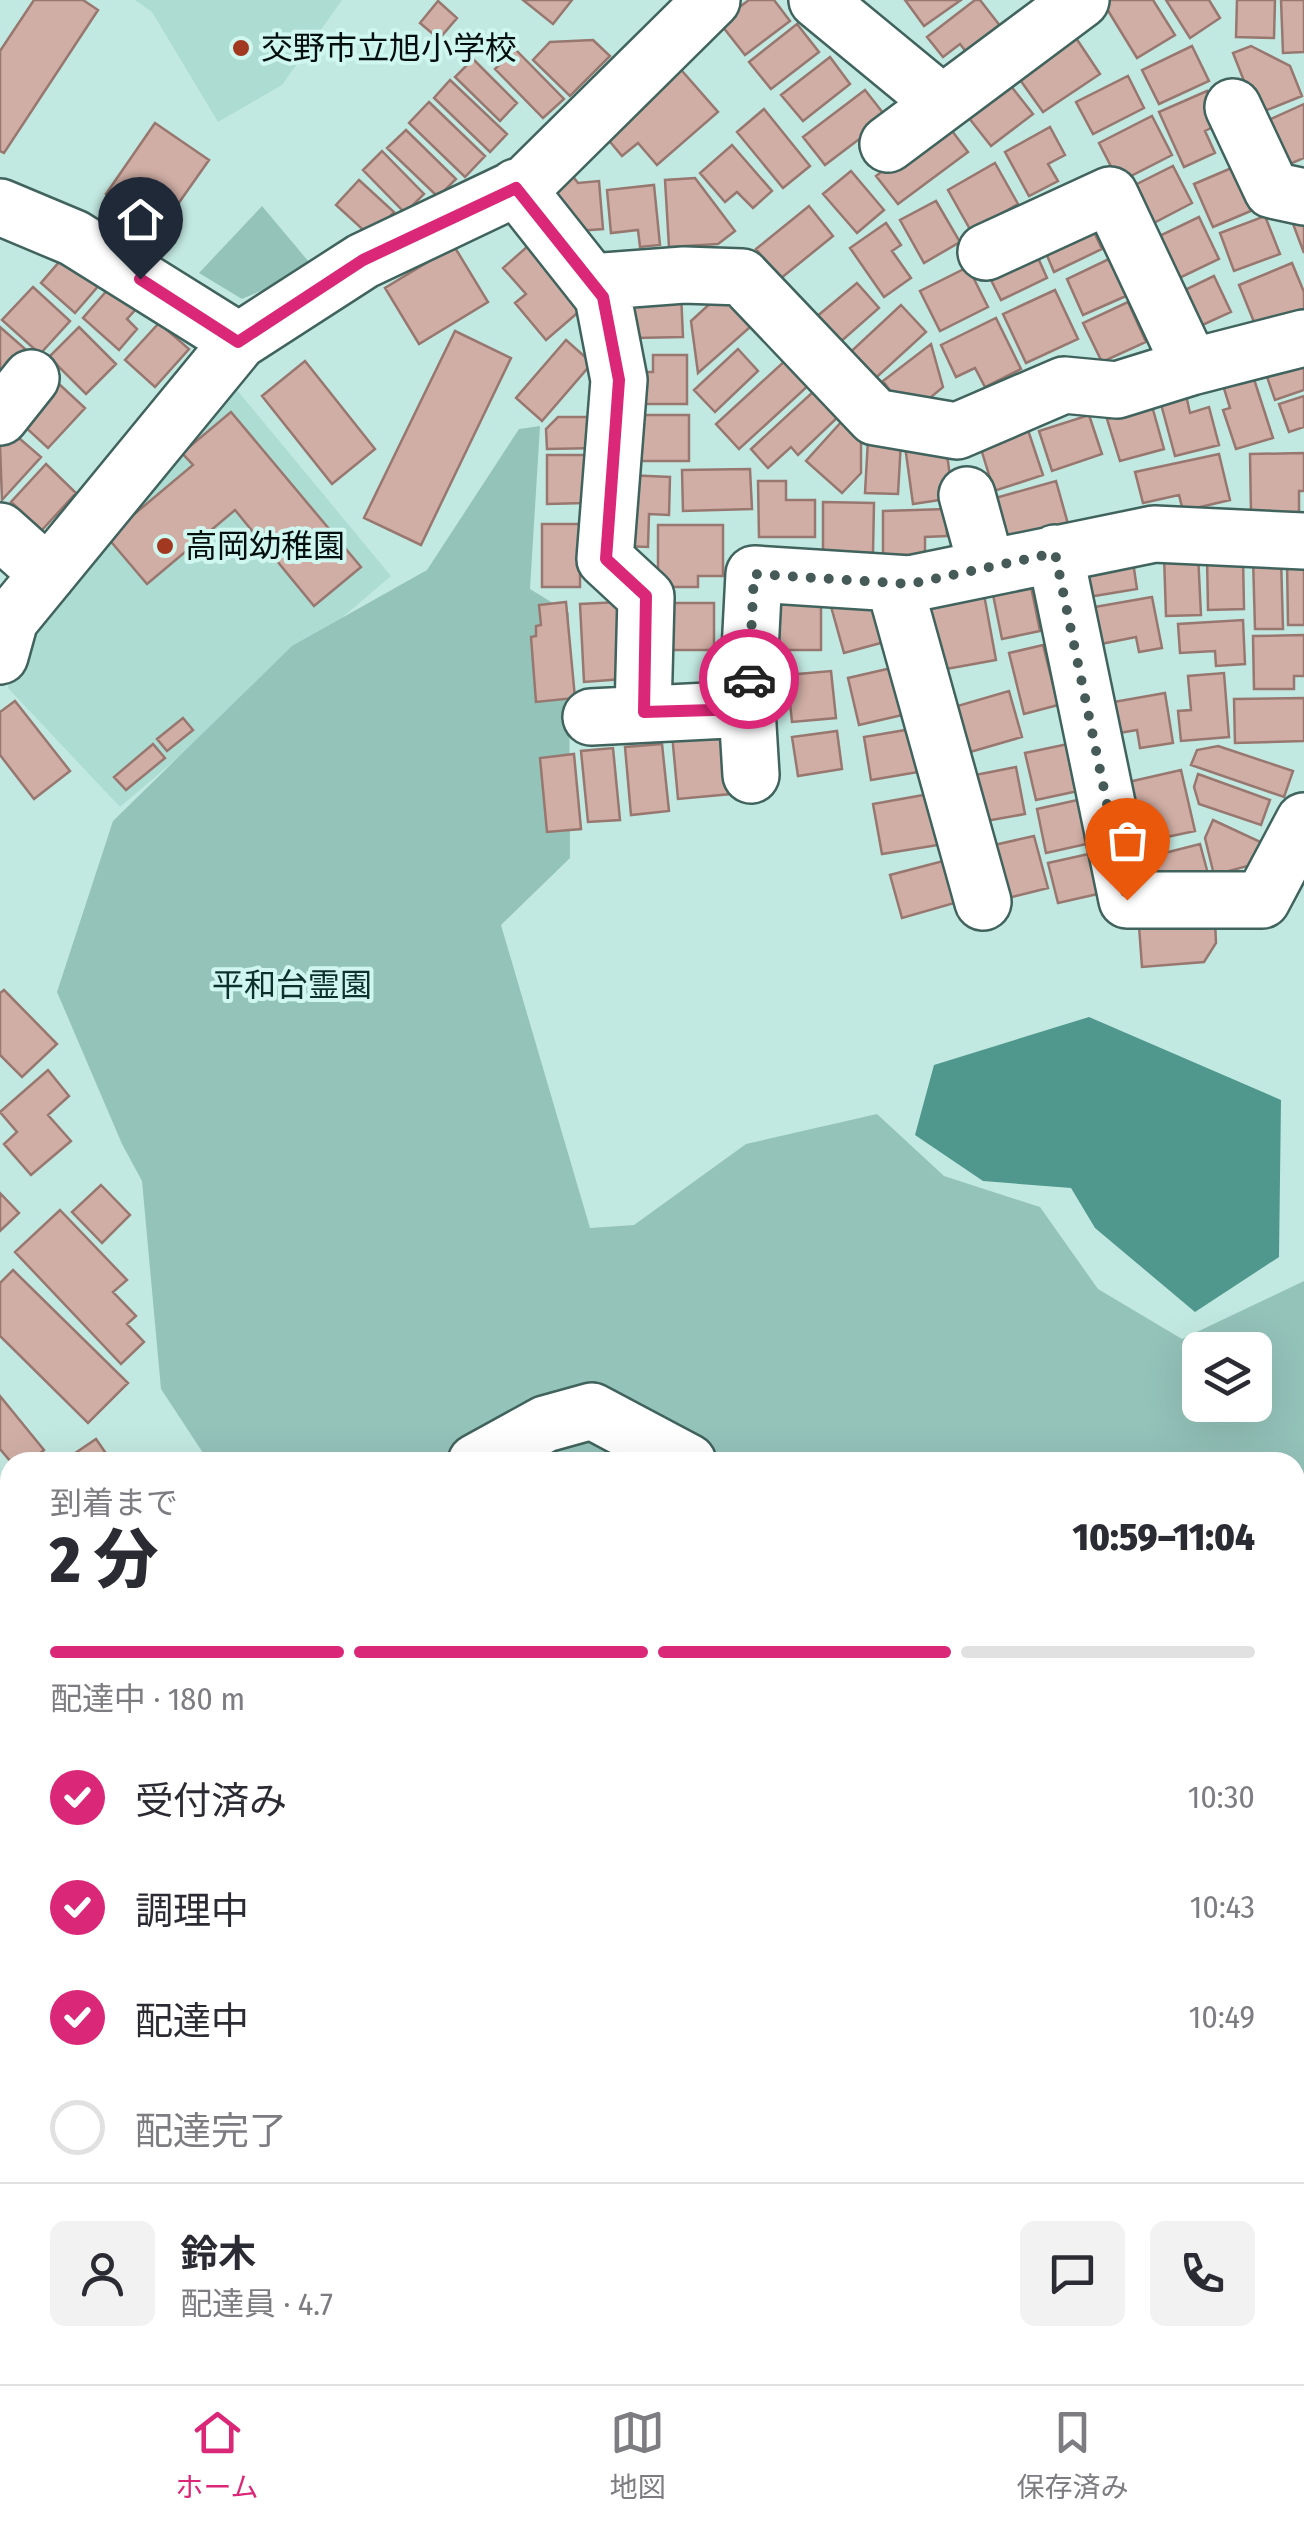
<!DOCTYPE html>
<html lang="ja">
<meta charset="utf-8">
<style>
body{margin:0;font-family:"Fira Sans Condensed","Noto Sans JP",sans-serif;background:#f2f2f3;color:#2b2b33;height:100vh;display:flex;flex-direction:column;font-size:38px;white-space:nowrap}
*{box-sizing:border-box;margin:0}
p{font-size:32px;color:#7c7c81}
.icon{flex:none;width:55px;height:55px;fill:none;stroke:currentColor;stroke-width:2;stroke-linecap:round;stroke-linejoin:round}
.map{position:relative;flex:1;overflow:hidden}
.details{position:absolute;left:0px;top:1452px;width:1305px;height:932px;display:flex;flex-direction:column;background:#fff;border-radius:30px 30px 0 0;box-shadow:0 10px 40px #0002}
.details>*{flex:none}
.tools{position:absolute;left:1182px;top:1332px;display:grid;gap:20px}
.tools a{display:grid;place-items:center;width:90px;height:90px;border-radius:15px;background:#fff;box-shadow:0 10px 40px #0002;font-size:50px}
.pin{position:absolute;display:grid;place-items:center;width:85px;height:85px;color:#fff;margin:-102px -42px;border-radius:50% 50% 50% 0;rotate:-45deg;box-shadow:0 0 10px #0007}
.pin .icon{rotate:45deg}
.courier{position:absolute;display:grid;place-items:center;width:100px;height:100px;margin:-50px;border:8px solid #db2777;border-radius:50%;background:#fff;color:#222;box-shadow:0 2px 12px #0007}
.overview em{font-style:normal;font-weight:800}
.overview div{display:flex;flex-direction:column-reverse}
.overview{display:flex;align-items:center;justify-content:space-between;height:170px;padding:0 50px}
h1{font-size:65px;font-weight:800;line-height:75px}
.bar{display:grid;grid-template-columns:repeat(4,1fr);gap:15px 10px;align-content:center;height:120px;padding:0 50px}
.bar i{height:12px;border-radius:8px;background:#e1e1e2}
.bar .current{background:#db2777}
.bar p{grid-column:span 4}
.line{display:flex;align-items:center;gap:25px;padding:0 50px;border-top:2px solid #e1e1e2}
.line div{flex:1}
.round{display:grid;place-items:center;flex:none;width:105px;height:105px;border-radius:15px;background:#f2f2f3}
ol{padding:0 50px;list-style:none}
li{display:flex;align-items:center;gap:30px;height:110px}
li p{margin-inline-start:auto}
li .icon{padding:10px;border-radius:50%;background:#db2777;color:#fff;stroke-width:4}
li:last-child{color:#7c7c81}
li i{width:55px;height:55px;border:5px solid #e1e1e2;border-radius:50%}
.tabs{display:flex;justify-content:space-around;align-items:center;height:140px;border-top:2px solid #e1e1e2;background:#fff;font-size:28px;color:#7c7c81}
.tabs a{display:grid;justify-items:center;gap:5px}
.tabs .current{color:#db2777}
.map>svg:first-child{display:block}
.built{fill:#addcd3}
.green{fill:#94c3ba;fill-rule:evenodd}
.water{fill:#50988d}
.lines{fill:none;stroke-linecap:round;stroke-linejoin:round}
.river{stroke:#50988d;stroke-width:75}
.building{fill:#d0aea5;stroke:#97776f;stroke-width:2.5}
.minor-casing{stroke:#41635d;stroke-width:60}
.minor{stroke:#fff;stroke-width:55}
.done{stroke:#465b57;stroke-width:10;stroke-dasharray:0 18}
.route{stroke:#db2777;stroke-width:12}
.poi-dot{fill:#a1381f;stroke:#cff6ef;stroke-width:4}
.labels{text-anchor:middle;stroke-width:8;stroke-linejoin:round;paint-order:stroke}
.poi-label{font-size:32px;fill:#030f0d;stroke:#cff6ef;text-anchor:start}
.park-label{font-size:32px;fill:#0c302c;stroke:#cff6ef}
</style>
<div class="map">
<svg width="1304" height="2384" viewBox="0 0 1304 2384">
<rect width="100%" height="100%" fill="#c2e9e1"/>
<path class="built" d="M135 0H342L282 85 218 122 152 12Z
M232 384 391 576 120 807 8 688 17 630Z"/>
<path class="green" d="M262 206 314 268 242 299 199 273Z
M540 426 530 589 569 613 570 858 501 925 590 1228 634 1225 746 1144 877 1114 944 1176 1040 1207 1098 1289 1182 1339 1304 1281V2043L1295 2040V1462H209L161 1389 142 1181 122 1144 57 992 113 821 292 646 427 570 519 429ZM1200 1350H1255V1405H1200Z
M0 1679 10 1691V1784L0 1773Z
M0 2033 10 2038V2375H404L410 2384H0Z
M569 2375H643L650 2384H575Z
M1000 2375H1087L1083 2384H1010Z"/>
<path class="water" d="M1089 1017 1281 1100 1279 1257 1195 1312 1095 1228 1071 1188 983 1181 915 1135 934 1065Z"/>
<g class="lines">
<path class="river" d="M0 1658 10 1671
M550 2375 557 2384"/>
</g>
<path class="building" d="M34 0H83L98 10 4 153 0 151V51Z
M523 0H572L553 24Z
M749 0H774L790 21 745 55 719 22Z
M905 0H961L924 26Z
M975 0H980L1001 27 967 53 960 44 943 57 927 37Z
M1110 0H1153L1175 35 1137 58 1104 4Z
M1166 0H1209L1220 18 1190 38Z
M1237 0H1275L1274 38 1236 37Z
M1281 0H1304V52L1283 53Z
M438 1 457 18 439 39 420 23Z
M797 24 819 52 771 89 749 62Z
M1076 38 1100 74 1043 112 1018 77Z
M593 40 610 56 570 96 533 60 550 42Z
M1192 46 1209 81 1159 104 1142 70Z
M1251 46 1290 66 1302 96 1257 114 1233 53Z
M515 49 564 99 543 118 495 69Z
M830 57 850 84 803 121 781 95Z
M473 59 517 103 500 121 455 77Z
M676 64 718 112 657 165 638 143 622 156 600 130Z
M1128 76 1144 108 1093 134 1076 102Z
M450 80 507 134 490 152 434 98Z
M1007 81 1033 114 991 146 965 113Z
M865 90 887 118 825 165 803 137Z
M1207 91 1221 123 1205 131 1215 153 1184 167 1159 112Z
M429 102 485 156 465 177 409 123Z
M1304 104V158L1283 167 1262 123Z
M764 109 810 166 783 188 737 132Z
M1152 116 1172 155 1119 182 1099 143Z
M155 123 209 160 159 231 106 194Z
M946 123 968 152 898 204 876 176Z
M1050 127 1065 155 1048 164 1058 181 1029 196 1005 152Z
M406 130 456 179 438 197 387 148Z
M732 145 772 191 753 208 737 192 725 202 700 173Z
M382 151 424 194 405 213 363 170Z
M561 161 578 183 599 181 603 229 578 231 536 181Z
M995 163 1018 204 971 231 948 190Z
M1173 166 1192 203 1146 227 1127 189Z
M1234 167 1253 210 1213 227 1194 184Z
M851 171 884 210 857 233 823 194Z
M695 178 735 231 718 244 669 247 665 180Z
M359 180 394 212 371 237 336 205Z
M654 185 660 245 640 247 638 230 611 233 607 190Z
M936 201 960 242 924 263 900 220Z
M1304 204V253L1287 208Z
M809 206 833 236 780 279 756 249Z
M1265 216 1280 254 1234 271 1220 233Z
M1087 217 1102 249 1054 272 1040 239Z
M1199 217 1219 259 1173 281 1153 239Z
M886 223 901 245 892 251 911 278 884 297 850 248Z
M1031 242 1047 278 1001 300 983 264Z
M454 246 488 302 419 344 385 288Z
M528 246 582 309 546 340 515 303 526 294 503 268Z
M66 254 100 284 75 313 41 283Z
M1109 259 1126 296 1083 315 1067 279Z
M1292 263 1304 292V308L1256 327 1239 285Z
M968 267 988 307 940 331 920 291Z
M1214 276 1231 312 1187 332 1170 297Z
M857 283 879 308 838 344 815 318Z
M33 287 70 321 40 354 2 320Z
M110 287 136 309 127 319 137 329 119 350 83 318Z
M727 288 757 321 698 373 691 321Z
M1055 290 1078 339 1026 363 1003 314Z
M633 293H681L683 337 634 338Z
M1128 302 1146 342 1102 362 1083 323Z
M901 305 926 332 868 385 843 359Z
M996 318 1021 369 985 387 975 368 956 377 941 345Z
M159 323 189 349 155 387 125 360Z
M0 327 32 355 0 392Z
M79 327 116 364 86 394 49 357Z
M455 331 511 358 421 545 364 518Z
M566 340 592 363 542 421 516 398Z
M931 344 943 387 924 403 894 396 883 381Z
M738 349 758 371 715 412 694 390Z
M653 355H687V404H635V372H653Z
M1304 358V390L1275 400 1265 371Z
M787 359 810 384 739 449 716 424Z
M305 361 375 449 332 484 262 396Z
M1252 373 1273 438 1236 449 1223 410 1230 408 1222 382Z
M59 384 85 408 48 448 22 424Z
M1184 386 1190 413 1209 407 1219 445 1175 456 1158 393Z
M814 391 838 417 798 455 791 447 768 468 751 449Z
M1304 396V427L1289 432 1279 404Z
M1152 406 1164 449 1120 461 1107 419Z
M231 412 361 567 314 606 235 510 147 584 107 537 193 465 182 453Z
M628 415H689V461H628Z
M1089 415 1102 454 1052 471 1039 431Z
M558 417H598V448L547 449 546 429Z
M843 420 861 437V473L842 493 806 461Z
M1026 424 1043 475 994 491 978 439Z
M12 432 41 457 2 500 0 446Z
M868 439 901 441 898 494 865 493Z
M945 440 953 498 913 504 905 446Z
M1304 453V491H1299V512L1251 513 1250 454Z
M1219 454 1230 500 1183 511 1179 495 1143 503 1135 472Z
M547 455H585V503L547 504Z
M46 464 76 493 42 530 11 502Z
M750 469 752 509 683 511 682 470Z
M626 475 670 477 669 515 649 514 648 547 623 546Z
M758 481H786V500H815V537H759Z
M1056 481 1068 524 1000 543 988 500Z
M823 502 874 503 873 553 823 552Z
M946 509 947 536 925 537V555H883V511Z
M542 524H580V587H542Z
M658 525H723V576H698V587H658Z
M1198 554 1201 615 1166 616 1164 555Z
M1132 555 1137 589 1076 599 1070 564Z
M1243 556 1244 609 1208 610 1207 557Z
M1281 557 1283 629H1255L1253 558Z
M1287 560H1304V625H1288Z
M1028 572 1040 631 1002 639 990 580Z
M983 589 996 660 935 671 922 600Z
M875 591 888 641 844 653 830 603Z
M1152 597 1162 648 1139 652 1136 637 1096 645 1089 608Z
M566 602 575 698 536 702 531 637 536 636V626L541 625 539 605Z
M619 602 623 679 584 682 580 604Z
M763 602H821V650H763Z
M662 603H714V650H662Z
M1243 620 1245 664 1216 666 1215 651 1180 653 1178 624Z
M1304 635V676H1294V689H1254L1253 636Z
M1043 645 1058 705 1024 714 1009 653Z
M900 666 911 713 859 725 848 678Z
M831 671 836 718 792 722 787 675Z
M1224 673 1229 737 1181 741 1178 711 1191 710 1188 676Z
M1009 691 1022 737 960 755 947 709Z
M1165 693 1173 743 1140 748 1137 730 1113 734 1108 703Z
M1304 698V741L1235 743 1234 699Z
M15 701 70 771 34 799 0 755V712Z
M183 718 193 730 167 751 157 739Z
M917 728 924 771 871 780 864 737Z
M725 729 731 794 678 799 672 734Z
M837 731 842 769 798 776 792 737Z
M153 744 165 758 126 790 114 777Z
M662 744 669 811 631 815 625 747Z
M1068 744 1078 791 1036 800 1025 753Z
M1218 746 1293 771 1284 797 1191 765 1197 750Z
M613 748 620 820 588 822 581 751Z
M574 754 581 829 547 832 540 758Z
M1016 767 1025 814 969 824 960 778Z
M1181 770 1195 831 1162 838 1157 817 1133 823 1124 783Z
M1198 774 1270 800 1261 825 1199 804 1194 787Z
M929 794 938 845 882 854 873 804Z
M1082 799 1091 843 1046 853 1037 809Z
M1213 820 1267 845 1259 863 1214 875 1205 838Z
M1034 836 1048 888 1004 899 990 846Z
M1200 844 1211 885 1148 887 1141 859Z
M1093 853 1102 893 1058 903 1048 863Z
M947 860 958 902 902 918 890 875Z
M1215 921 1216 943 1204 962 1142 967 1139 926Z
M4 990 57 1044 22 1077 0 1055V993Z
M48 1070 69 1096 48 1115 71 1141 31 1175 4 1144 17 1132 0 1112Z
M101 1185 130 1215 102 1243 72 1212Z
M0 1193 19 1213 0 1231Z
M60 1210 127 1280 113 1292 136 1316 127 1324 144 1342 121 1364 15 1252Z
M13 1270 128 1383 88 1423 0 1336V1283Z
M0 1396 44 1450 29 1462H11L0 1449Z
M96 1439 112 1462H62Z
M2 2027 10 2038V2138L0 2126Z
M1295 2047 1304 2050V2092L1295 2089Z
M1295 2180 1304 2184V2203L1295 2224Z
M1295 2238 1304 2242V2283L1295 2280Z
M1304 2309V2372L1295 2374V2312Z
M891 2375H968L960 2384H884Z
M1096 2375H1149V2384H1092Z
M1209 2375H1252L1248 2384H1234Z"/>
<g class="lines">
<defs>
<path id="minor" d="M817 0 942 103
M1233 107 1272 190 1304 197
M888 144 1081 0
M516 187 603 297 619 380 605 559 646 597 643 712
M0 207 74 238 239 341
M986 252 1110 195 1191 367
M591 282 684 275 742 277 875 417 957 431 1064 385 1117 390 1191 367 1304 338
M0 417 31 378
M967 495 987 568
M0 531 48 574
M1055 553 1127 900H1262L1304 821
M894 583 983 902
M0 656 10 620 239 341 363 261 527 183 712 0
M591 717 747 709
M751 775 747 709 754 574 910 584 1154 534 1304 541
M476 1462 545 1424 592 1411 688 1462
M0 1518 10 1531
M0 1968 10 1960
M714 2375 723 2384
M1169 2384 1172 2375"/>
</defs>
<use href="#minor" class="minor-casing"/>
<use href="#minor" class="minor"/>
</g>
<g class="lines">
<path class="done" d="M749 679 754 574 910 584 1055 553 1127 900"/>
<path class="route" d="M140 279 238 342 363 260 516 188 603 297 619 380 606 559 646 596 644 712 747 709 749 679"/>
</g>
<g class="poi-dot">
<circle cx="241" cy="48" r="10"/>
<circle cx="165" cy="546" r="10"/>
</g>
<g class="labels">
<g class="poi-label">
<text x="261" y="59">交野市立旭小学校</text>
<text x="185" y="557">高岡幼稚園</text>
</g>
<g class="park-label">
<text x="292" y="996">平和台霊園</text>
</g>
</g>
</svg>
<div class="tools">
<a><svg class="icon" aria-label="layers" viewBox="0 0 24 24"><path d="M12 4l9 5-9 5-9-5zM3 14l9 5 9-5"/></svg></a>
</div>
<div class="pin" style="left:1127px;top:900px;background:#ea580c"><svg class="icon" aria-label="bag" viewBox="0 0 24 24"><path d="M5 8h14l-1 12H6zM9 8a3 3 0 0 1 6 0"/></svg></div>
<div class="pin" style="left:140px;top:279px;background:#1f2937"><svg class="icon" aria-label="home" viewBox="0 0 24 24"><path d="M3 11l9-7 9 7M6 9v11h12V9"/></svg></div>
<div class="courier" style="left:749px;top:679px"><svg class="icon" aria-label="car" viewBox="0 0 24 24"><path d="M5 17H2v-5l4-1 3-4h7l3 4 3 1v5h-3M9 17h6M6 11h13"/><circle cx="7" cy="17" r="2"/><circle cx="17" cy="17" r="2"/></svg></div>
<section class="details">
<div class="overview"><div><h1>2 分</h1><p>到着まで</p></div><em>10:59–11:04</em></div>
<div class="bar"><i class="current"></i><i class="current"></i><i class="current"></i><i></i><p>配達中 · 180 m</p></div>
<ol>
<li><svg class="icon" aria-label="check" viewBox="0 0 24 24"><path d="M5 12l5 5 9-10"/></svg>受付済み<p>10:30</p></li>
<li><svg class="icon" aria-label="check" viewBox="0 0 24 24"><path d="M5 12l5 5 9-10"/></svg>調理中<p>10:43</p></li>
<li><svg class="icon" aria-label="check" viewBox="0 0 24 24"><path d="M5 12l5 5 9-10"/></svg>配達中<p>10:49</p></li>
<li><i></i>配達完了</li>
</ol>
<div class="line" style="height:180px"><a class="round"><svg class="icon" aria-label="person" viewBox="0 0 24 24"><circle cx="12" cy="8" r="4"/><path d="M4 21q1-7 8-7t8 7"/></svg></a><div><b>鈴木</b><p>配達員 · 4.7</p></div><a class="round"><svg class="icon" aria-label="chat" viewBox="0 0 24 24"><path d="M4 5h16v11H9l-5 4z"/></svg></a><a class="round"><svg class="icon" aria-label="phone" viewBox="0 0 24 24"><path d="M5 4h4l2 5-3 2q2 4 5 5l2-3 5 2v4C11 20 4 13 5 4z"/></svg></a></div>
</section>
</div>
<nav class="tabs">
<a class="current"><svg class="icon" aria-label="home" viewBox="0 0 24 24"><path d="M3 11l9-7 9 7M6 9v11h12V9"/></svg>ホーム</a>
<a><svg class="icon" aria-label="map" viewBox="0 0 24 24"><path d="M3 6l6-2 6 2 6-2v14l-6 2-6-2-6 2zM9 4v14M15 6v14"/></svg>地図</a>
<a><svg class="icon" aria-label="saved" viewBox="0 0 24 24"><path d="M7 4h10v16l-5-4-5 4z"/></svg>保存済み</a>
</nav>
